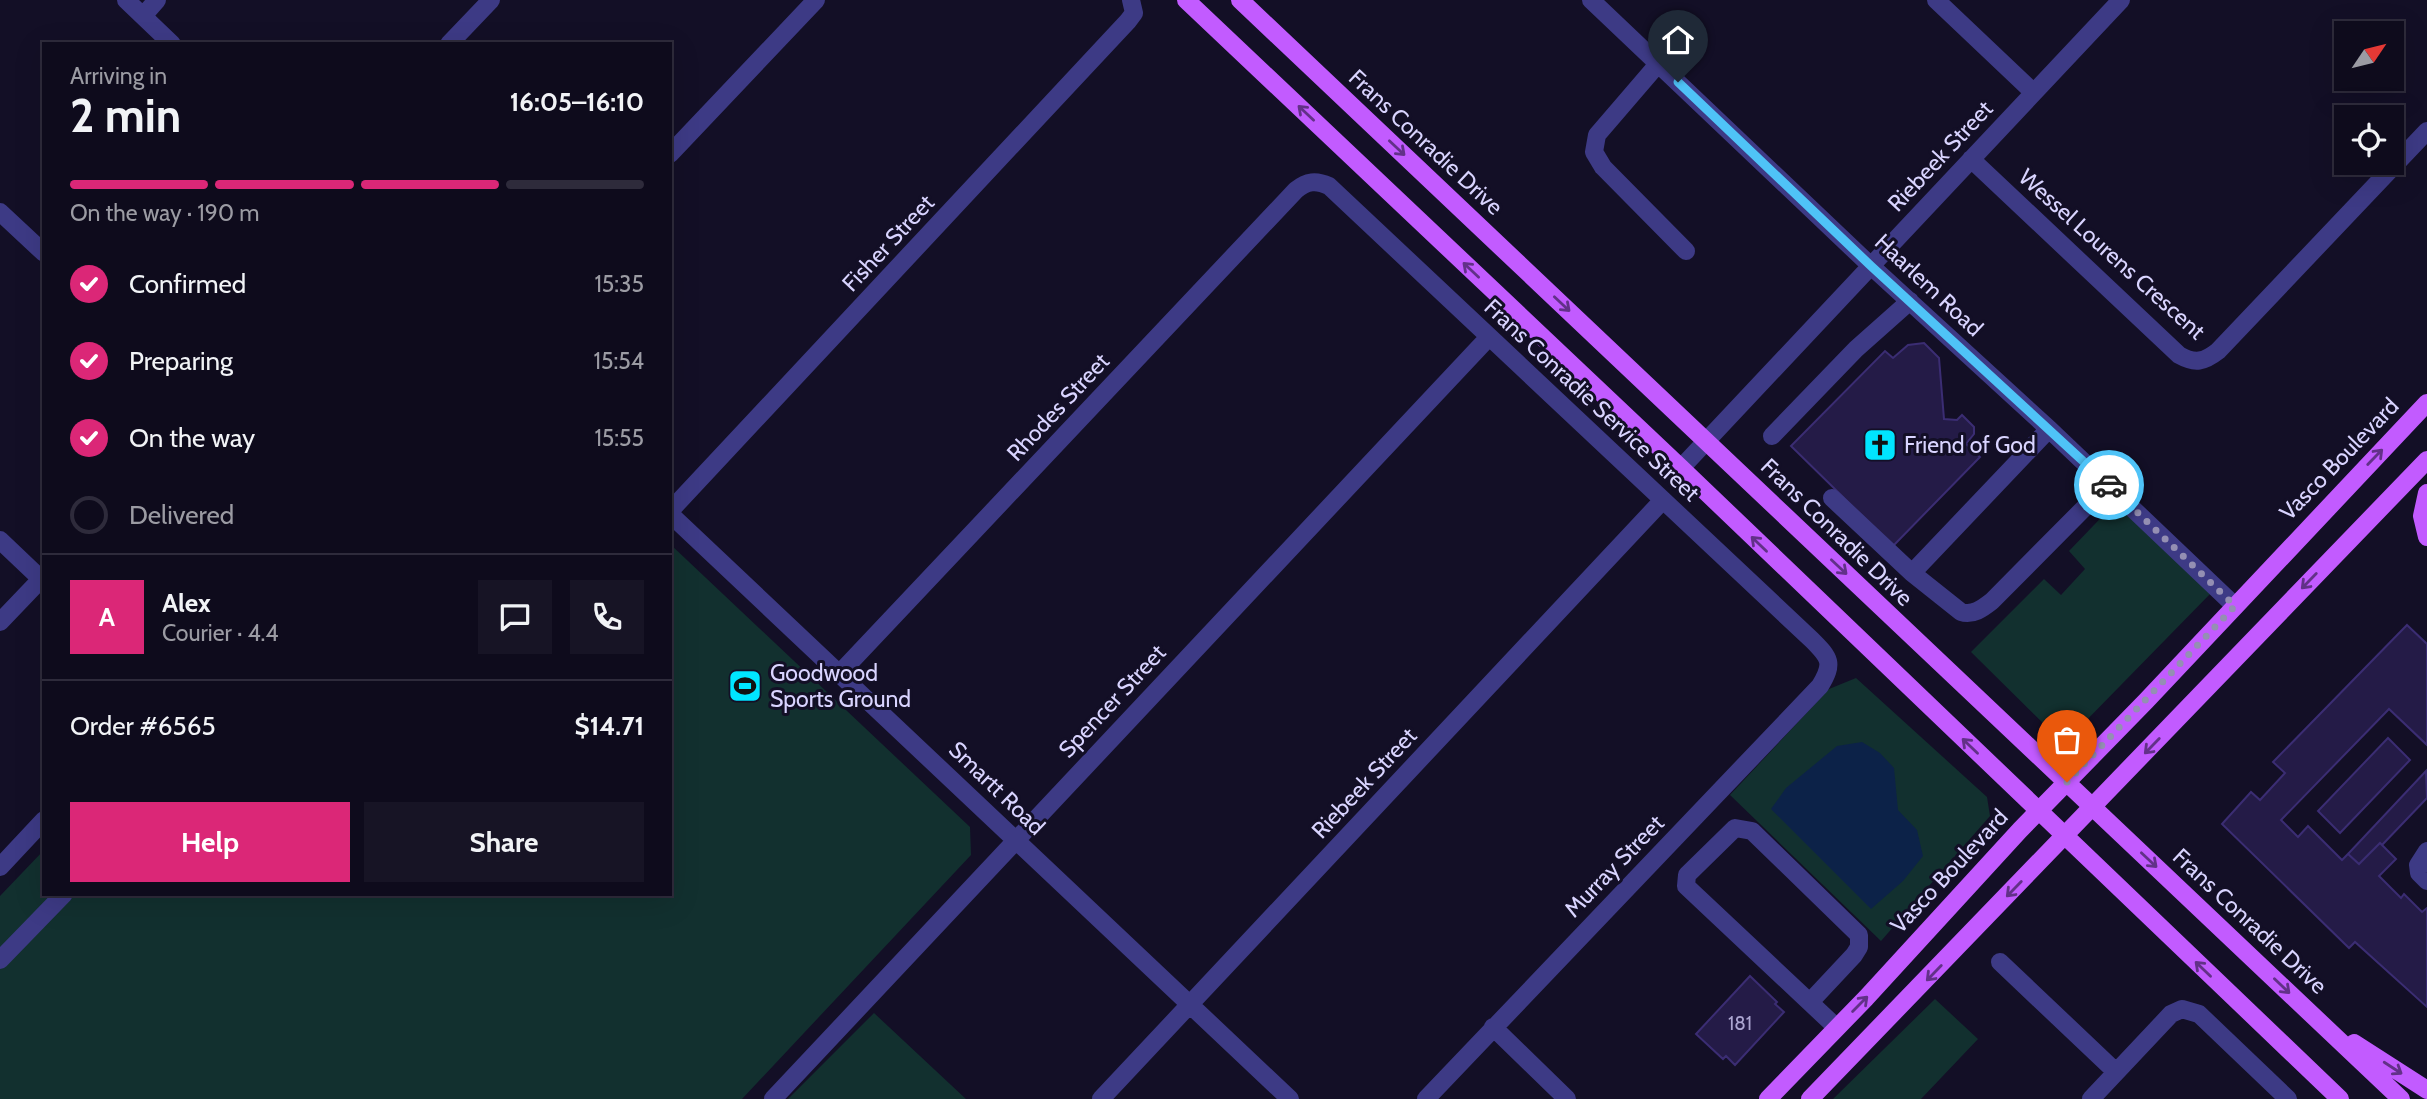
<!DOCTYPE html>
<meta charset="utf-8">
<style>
body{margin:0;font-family:Cabin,sans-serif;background:#171425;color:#f1f3f6;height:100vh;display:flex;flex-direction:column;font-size:26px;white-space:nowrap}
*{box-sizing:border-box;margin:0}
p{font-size:23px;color:#9b9ba3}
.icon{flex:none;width:38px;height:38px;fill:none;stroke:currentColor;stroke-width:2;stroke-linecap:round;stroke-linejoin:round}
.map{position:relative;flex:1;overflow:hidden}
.details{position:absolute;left:42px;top:42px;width:630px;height:854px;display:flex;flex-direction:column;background:#0e0b1c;border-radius:0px;box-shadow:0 7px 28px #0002,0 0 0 2px #2e2b3b}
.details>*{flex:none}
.needle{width:46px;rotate:55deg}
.buttons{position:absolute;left:2334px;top:21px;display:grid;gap:14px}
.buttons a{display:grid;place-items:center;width:70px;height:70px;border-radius:0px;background:#0e0b1c;box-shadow:0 7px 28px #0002,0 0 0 2px #2e2b3b;font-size:35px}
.pin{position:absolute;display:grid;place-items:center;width:60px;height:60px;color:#fff;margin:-72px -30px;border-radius:50% 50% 50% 0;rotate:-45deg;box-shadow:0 0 7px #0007}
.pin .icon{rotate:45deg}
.courier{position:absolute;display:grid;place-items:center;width:70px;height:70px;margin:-35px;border:5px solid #4fc3f7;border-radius:50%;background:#fff;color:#222;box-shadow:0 2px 9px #0007}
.head em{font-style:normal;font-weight:700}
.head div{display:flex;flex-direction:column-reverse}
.head{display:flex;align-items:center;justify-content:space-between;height:119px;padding:0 28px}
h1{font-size:46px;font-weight:700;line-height:52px}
.bar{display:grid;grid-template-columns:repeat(4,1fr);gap:10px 7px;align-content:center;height:84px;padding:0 28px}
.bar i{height:9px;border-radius:5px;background:#2e2b3b}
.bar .active{background:#db2777}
.bar p{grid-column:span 4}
.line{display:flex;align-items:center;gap:18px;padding:0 28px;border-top:2px solid #2e2b3b}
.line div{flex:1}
.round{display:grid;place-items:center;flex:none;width:74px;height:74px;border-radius:0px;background:#171425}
ol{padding:0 28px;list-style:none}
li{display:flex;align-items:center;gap:21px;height:77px}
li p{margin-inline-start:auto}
li .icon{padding:7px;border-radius:50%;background:#db2777;color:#fff;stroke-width:4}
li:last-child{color:#9b9ba3}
li i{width:38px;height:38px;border:4px solid #2e2b3b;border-radius:50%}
.action{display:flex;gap:14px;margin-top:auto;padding:14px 28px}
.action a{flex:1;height:80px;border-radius:0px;background:#db2777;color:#fff;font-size:28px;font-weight:700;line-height:80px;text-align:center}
.action a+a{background:#171425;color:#f1f3f6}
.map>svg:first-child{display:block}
.green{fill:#12302f}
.water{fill:#0c2248}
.building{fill:#241b47;stroke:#3b2d73;stroke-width:2}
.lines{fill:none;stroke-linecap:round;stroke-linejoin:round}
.minor{stroke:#3d3a85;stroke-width:18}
.major{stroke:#c25bff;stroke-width:18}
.oneway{stroke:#623188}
.done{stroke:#948fb3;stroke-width:7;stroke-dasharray:0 12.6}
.route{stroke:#4fc3f7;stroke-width:9}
.labels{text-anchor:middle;stroke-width:6;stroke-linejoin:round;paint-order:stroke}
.number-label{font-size:19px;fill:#aca6d1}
.street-label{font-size:23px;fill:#d9d4ff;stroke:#130f26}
.poi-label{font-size:23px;fill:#d9d4ff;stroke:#130f26;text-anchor:start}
</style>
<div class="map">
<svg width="2427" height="1099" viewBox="0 0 2427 1099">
<rect width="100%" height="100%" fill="#130f26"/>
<path class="green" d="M2118 500 2211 593 2076 731H2051L1971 652 2044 579 2061 595 2085 569 2069 551Z
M670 544 970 827 971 855 742 1099H0V896L44 850V894H670Z
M1856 678 1987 797 1990 816 1881 941 1730 795 1829 689Z
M1935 999 1978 1039 1921 1099H1833Z
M874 1013 966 1099H788Z"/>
<path class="water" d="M1862 742 1880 753 1894 768 1898 810 1917 830 1923 856 1903 881 1871 909 1771 809 1786 788 1837 746Z"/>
<path class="building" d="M1924 343 1939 358 1944 419 1957 420 1962 415 1974 427V434L1966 444 1980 457 1893 546 1791 446 1885 351 1893 358 1908 345Z
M2407 625 2427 644V745L2389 709 2281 820 2298 837 2308 826 2342 860 2348 854 2359 864 2380 843 2396 859 2379 876 2401 898 2404 894 2422 912 2427 908V1007L2355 942 2349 948 2222 824 2251 792 2260 800 2285 773 2273 762Z
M2388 738 2410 760 2340 833 2318 811Z
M2426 771 2427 798 2382 845 2380 843 2359 864 2348 854Z
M1750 976 1777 1002 1775 1004 1784 1012 1735 1065 1726 1056 1723 1059 1696 1034Z"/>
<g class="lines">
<path class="minor" d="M126 0 172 44
M1591 0 1871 266 2049 429 2235 606
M1936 0 2033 92
M143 16 157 0
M449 44 491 0
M1658 64 1597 135 1594 152 1603 167 1686 251
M670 154 816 0
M1971 159 2179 355C2195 364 2204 362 2218 351L2427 131
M0 212 44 253
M2049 429 1912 573 1961 612C1973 616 1983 608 1992 601L2108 484
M1772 436 1856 349 1910 301
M1681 468 2121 0
M1832 498 1912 573
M670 511 1128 21 1134 13 1131 0
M670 514 1290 1099
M0 540 41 579
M0 622 44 576
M840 673 1296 190C1307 181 1316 180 1329 186L1812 640C1830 658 1834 663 1820 686L1426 1099
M2427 851 2418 865 2419 873 2427 881
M0 867 44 820
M0 960 64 894
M2000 962 2116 1072
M1810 1002 1854 955 1859 947V935L1752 831 1735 828 1687 875 1686 886 1836 1027
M1493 1027 1567 1099
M773 1099 1489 337
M1101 1099 1663 500
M2091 1099 2171 1014 2182 1009 2199 1014 2288 1099"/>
<path class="major" d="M1186 0 1681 468 2340 1099
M1240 0 2401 1099
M2427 493 2422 516 2427 537
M2354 1043 2427 1090
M1768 1099 1866 998 2020 830 2146 701 2427 403
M1810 1099 2427 460"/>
</g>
<defs><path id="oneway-shaft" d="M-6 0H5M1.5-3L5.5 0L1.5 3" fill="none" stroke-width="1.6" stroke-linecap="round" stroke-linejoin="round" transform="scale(1.75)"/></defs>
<g class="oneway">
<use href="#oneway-shaft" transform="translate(1306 113) rotate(-137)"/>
<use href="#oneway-shaft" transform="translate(1397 148) rotate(43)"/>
<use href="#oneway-shaft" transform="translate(1471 270) rotate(-137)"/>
<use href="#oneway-shaft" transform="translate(1562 304) rotate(43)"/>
<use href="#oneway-shaft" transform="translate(2375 457) rotate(-46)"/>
<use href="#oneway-shaft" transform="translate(1759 544) rotate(-136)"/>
<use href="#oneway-shaft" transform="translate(1839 567) rotate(43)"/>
<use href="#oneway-shaft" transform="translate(2309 581) rotate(134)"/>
<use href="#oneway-shaft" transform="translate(1970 746) rotate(-136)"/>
<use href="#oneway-shaft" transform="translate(2152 746) rotate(134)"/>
<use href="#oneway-shaft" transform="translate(2149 860) rotate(43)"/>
<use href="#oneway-shaft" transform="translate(2014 889) rotate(134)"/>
<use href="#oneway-shaft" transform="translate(2203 969) rotate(-136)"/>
<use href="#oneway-shaft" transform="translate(1934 973) rotate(134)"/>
<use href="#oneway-shaft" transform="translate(2282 986) rotate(44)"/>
<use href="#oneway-shaft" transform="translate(1860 1004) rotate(-45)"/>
<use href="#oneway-shaft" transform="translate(2393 1068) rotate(33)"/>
</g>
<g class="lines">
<path class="done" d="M2067 782 2235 606 2109 485"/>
<path class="route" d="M1678 82 1871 266 2109 485"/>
</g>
<defs>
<symbol id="church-square" viewBox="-11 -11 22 22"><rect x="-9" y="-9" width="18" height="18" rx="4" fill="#00e5ff" stroke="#130f26"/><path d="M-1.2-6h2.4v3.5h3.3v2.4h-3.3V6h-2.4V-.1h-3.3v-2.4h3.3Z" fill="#111"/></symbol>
<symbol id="stadium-square" viewBox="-11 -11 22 22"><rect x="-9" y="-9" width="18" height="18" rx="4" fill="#00e5ff" stroke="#130f26"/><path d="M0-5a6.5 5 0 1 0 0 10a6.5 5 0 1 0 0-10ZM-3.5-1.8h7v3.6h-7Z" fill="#111"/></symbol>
</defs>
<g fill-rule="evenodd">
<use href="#church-square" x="1861" y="426" width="38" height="38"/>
<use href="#stadium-square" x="726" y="667" width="38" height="38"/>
</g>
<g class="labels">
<g class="number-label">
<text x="1740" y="1030">181</text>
</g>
<g class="street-label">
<text transform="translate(1426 142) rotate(43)" y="8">Frans Conradie Drive</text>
<text transform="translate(1940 156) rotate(-47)" y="8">Riebeek Street</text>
<text transform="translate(888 243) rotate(-47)" y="8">Fisher Street</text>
<text transform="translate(2112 254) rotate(42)" y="8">Wessel Lourens Crescent</text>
<text transform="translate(1929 285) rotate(43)" y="8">Haarlem Road</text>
<text transform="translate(1592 400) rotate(43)" y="8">Frans Conradie Service Street</text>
<text transform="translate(1058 407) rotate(-47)" y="8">Rhodes Street</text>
<text transform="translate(2339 459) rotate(-46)" y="8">Vasco Boulevard</text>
<text transform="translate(1837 532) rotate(44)" y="8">Frans Conradie Drive</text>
<text transform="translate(1112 701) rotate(-47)" y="8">Spencer Street</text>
<text transform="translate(1364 783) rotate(-47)" y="8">Riebeek Street</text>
<text transform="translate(997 788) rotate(44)" y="8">Smartt Road</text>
<text transform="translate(1614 866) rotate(-46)" y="8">Murray Street</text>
<text transform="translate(1949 871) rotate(-47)" y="8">Vasco Boulevard</text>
<text transform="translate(2250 921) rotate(43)" y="8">Frans Conradie Drive</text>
</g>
<g class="poi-label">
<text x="1904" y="453">Friend of God</text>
<text x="770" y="681">Goodwood<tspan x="770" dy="26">Sports Ground</tspan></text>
</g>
</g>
</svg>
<div class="buttons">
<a><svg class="needle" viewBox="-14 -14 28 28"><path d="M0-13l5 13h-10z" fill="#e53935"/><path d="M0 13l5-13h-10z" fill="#9b9ba3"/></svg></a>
<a><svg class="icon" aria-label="locate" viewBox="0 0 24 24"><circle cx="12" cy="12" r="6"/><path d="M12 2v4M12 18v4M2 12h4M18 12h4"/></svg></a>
</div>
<div class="pin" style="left:2067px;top:782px;background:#ea580c"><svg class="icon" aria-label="bag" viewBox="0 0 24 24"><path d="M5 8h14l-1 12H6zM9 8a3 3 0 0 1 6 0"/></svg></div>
<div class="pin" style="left:1678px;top:82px;background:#1f2937"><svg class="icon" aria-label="home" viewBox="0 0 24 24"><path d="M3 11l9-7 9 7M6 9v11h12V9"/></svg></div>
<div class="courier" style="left:2109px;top:485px"><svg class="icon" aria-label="car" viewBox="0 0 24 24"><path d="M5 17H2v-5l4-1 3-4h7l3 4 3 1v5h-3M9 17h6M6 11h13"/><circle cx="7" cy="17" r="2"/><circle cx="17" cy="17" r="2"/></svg></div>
<section class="details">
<div class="head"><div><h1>2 min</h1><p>Arriving in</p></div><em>16:05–16:10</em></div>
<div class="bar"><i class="active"></i><i class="active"></i><i class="active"></i><i></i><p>On the way · 190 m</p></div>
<ol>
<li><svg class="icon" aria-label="check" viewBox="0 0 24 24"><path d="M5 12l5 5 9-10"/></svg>Confirmed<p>15:35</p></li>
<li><svg class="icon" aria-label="check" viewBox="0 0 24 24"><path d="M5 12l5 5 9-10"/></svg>Preparing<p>15:54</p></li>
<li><svg class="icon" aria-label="check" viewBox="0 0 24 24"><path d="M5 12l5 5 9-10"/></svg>On the way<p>15:55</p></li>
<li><i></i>Delivered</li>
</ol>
<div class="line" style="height:126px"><b class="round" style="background:#db2777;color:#fff">A</b><div><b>Alex</b><p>Courier · 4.4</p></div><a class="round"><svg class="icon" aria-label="chat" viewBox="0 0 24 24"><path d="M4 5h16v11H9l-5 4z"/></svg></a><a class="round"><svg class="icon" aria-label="phone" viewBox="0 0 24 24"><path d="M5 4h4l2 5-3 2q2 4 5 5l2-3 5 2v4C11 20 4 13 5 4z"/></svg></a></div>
<div class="line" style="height:91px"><div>Order #6565</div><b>$14.71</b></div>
<div class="action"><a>Help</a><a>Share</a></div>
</section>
</div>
